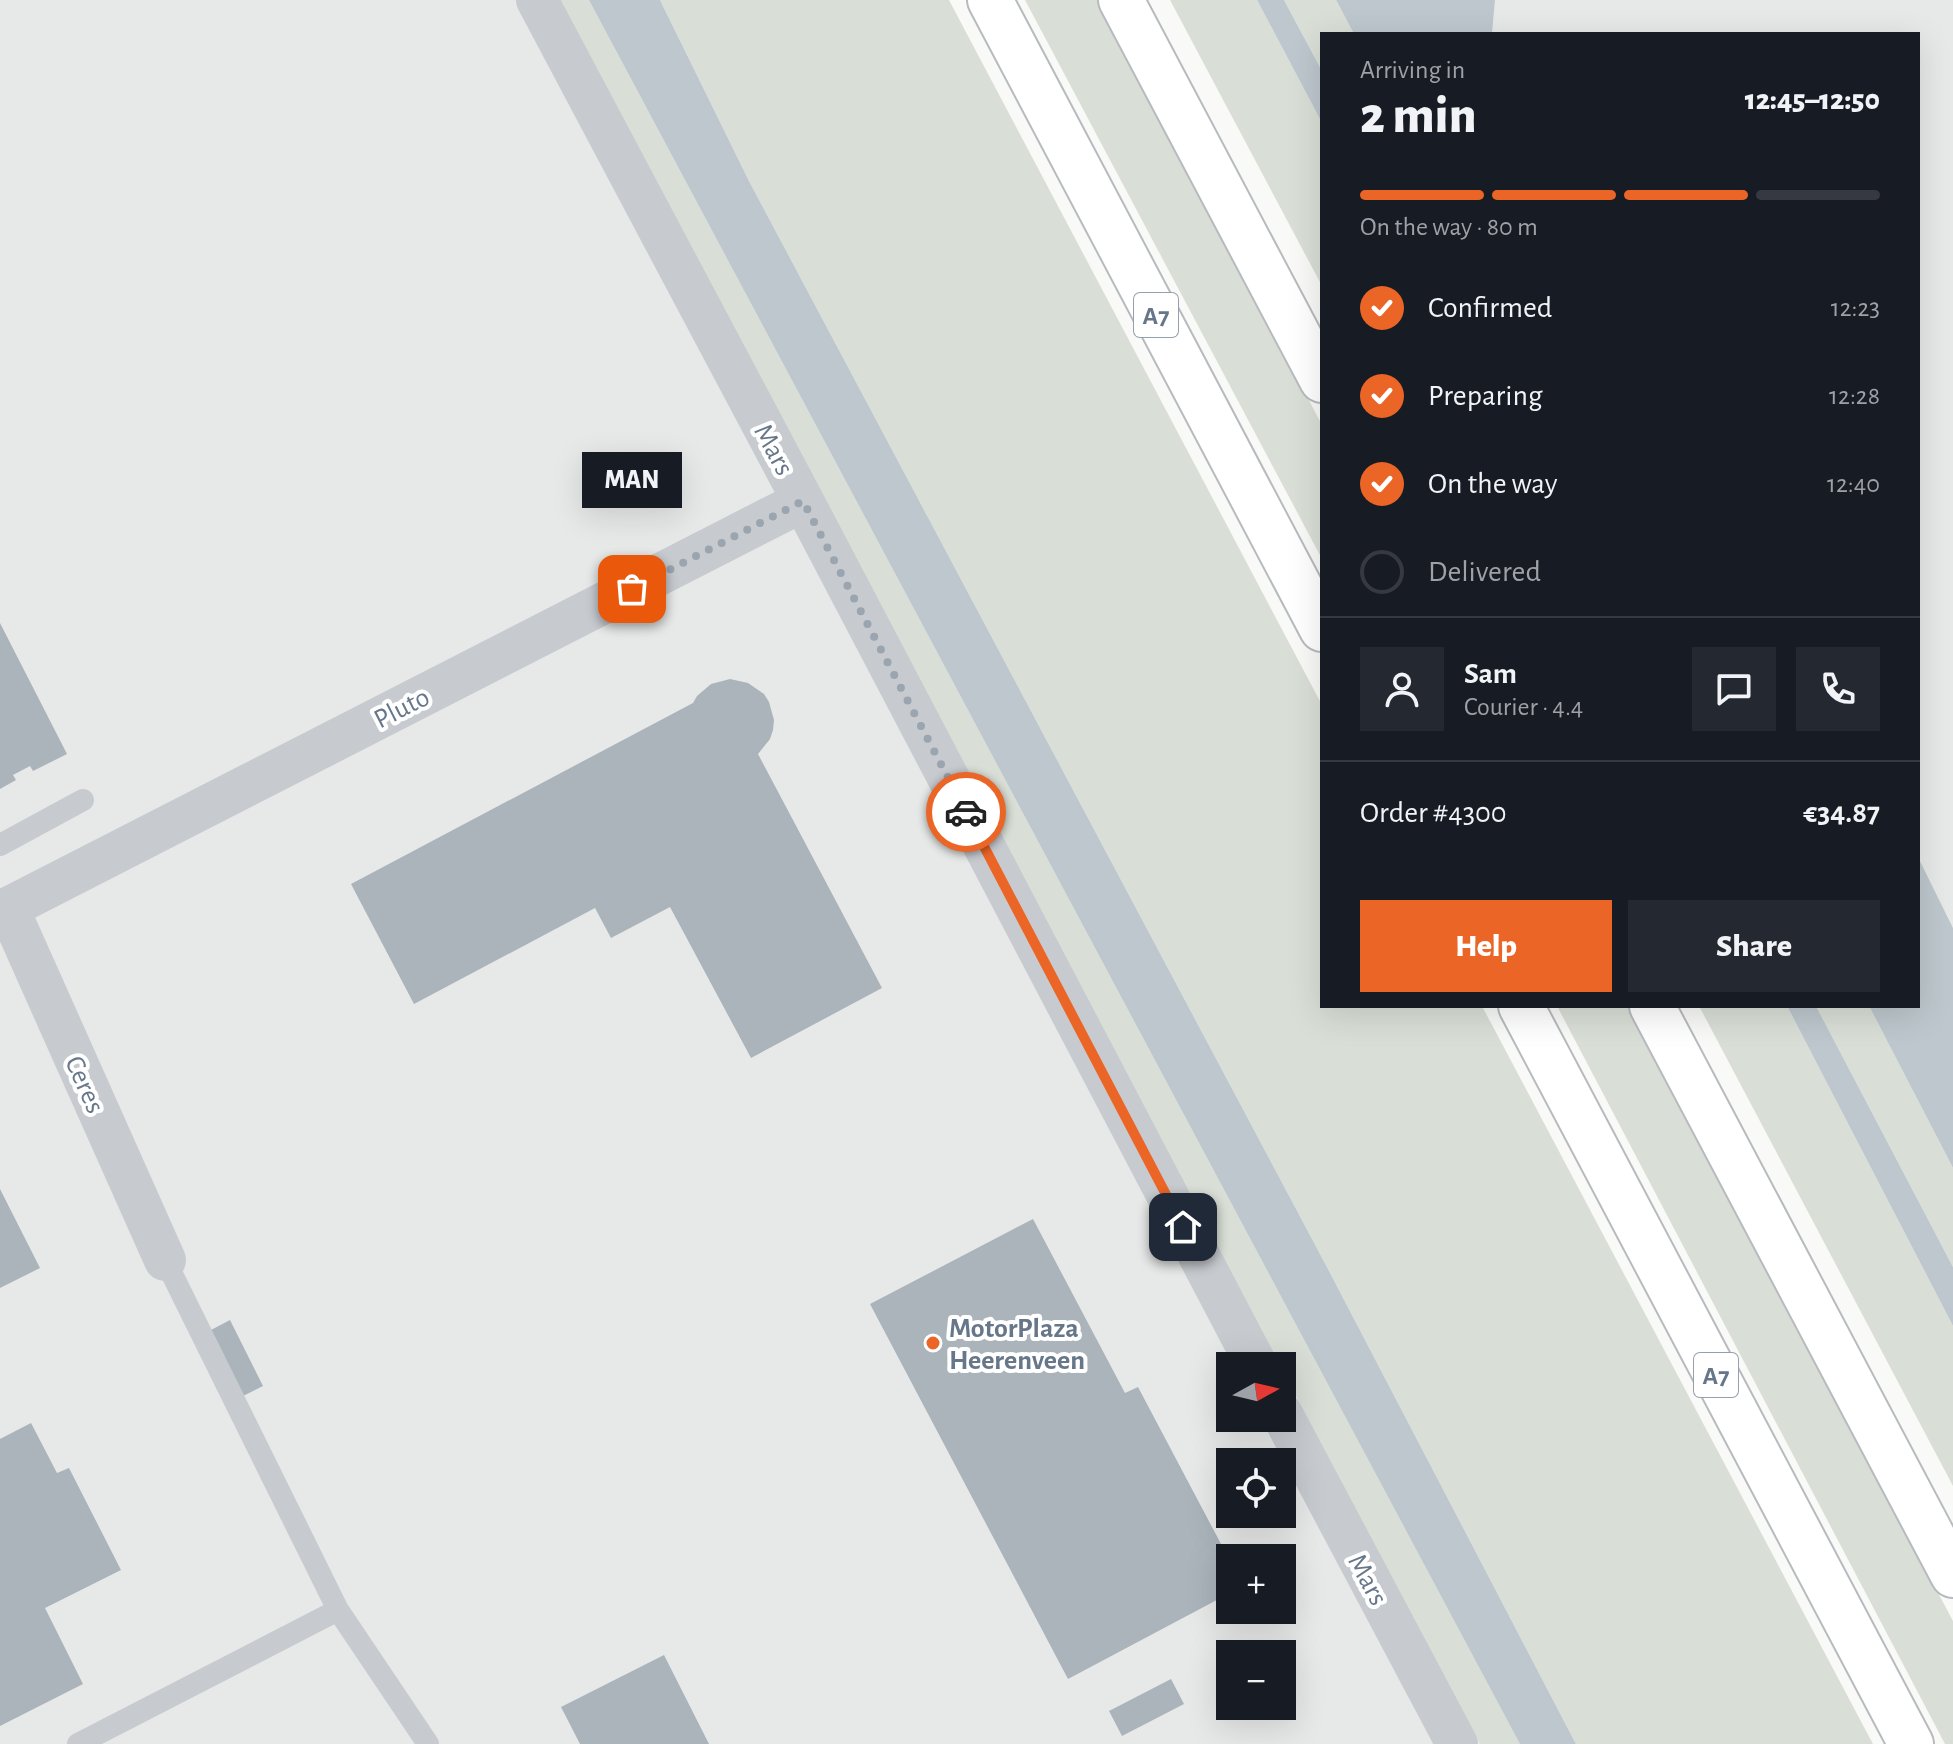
<!DOCTYPE html>
<meta charset="utf-8">
<style>
body{margin:0;font-family:"Alegreya Sans",sans-serif;background:#242831;color:#f1f3f6;height:100vh;display:flex;flex-direction:column;font-size:30px;white-space:nowrap}
*{box-sizing:border-box;margin:0}
p{font-size:26px;color:#9ea1a6}
.icon{flex:none;width:44px;height:44px;fill:none;stroke:currentColor;stroke-width:2;stroke-linecap:round;stroke-linejoin:round}
.map{position:relative;flex:1;overflow:hidden}
.sheet{position:absolute;left:1320px;top:32px;width:600px;height:976px;display:flex;flex-direction:column;background:#171b24;border-radius:0px;box-shadow:0 8px 32px #0002}
.sheet>*{flex:none}
.needle{width:52px;rotate:82deg}
.tools{position:absolute;left:1216px;top:1352px;display:grid;gap:16px}
.tools a{display:grid;place-items:center;width:80px;height:80px;border-radius:0px;background:#171b24;box-shadow:0 8px 32px #0002;font-size:40px}
.pin{position:absolute;display:grid;place-items:center;width:68px;height:68px;color:#fff;margin:-34px;border-radius:16px;box-shadow:0 4px 12px #0006}
.courier{position:absolute;display:grid;place-items:center;width:80px;height:80px;margin:-40px;border:6px solid #eb6526;border-radius:50%;background:#fff;color:#222;box-shadow:0 2px 10px #0007}
.bubble{position:absolute;height:56px;border-radius:0px;background:#171b24;box-shadow:0 8px 32px #0002;font-size:26px;font-weight:800;line-height:56px;text-align:center}
.headline em{font-style:normal;font-weight:800}
.headline div{display:flex;flex-direction:column-reverse}
.headline{display:flex;align-items:center;justify-content:space-between;height:136px;padding:0 40px}
h1{font-size:52px;font-weight:800;line-height:60px}
.bar{display:grid;grid-template-columns:repeat(4,1fr);gap:12px 8px;align-content:center;height:96px;padding:0 40px}
.bar i{height:10px;border-radius:6px;background:#363941}
.bar .on{background:#eb6526}
.bar p{grid-column:span 4}
.line{display:flex;align-items:center;gap:20px;padding:0 40px;border-top:2px solid #363941}
.line div{flex:1}
.round{display:grid;place-items:center;flex:none;width:84px;height:84px;border-radius:0px;background:#242831}
ol{padding:0 40px;list-style:none}
li{display:flex;align-items:center;gap:24px;height:88px}
li p{margin-inline-start:auto}
li .icon{padding:8px;border-radius:50%;background:#eb6526;color:#fff;stroke-width:4}
li:last-child{color:#9ea1a6}
li i{width:44px;height:44px;border:4px solid #363941;border-radius:50%}
.action{display:flex;gap:16px;margin-top:auto;padding:16px 40px}
.action a{flex:1;height:92px;border-radius:0px;background:#eb6526;color:#fff;font-size:32px;font-weight:800;line-height:92px;text-align:center}
.action a+a{background:#242831;color:#f1f3f6}
.map>svg:first-child{display:block}
.built{fill:#e7e9e8;fill-rule:evenodd}
.green{fill:#d9dfd6}
.water{fill:#bdc7cd}
.building{fill:#abb3bb}
.lines{fill:none;stroke-linecap:round;stroke-linejoin:round}
.highway-casing{stroke:#b7bbbf;stroke-width:48}
.lane{stroke:#c7cacf;stroke-width:22}
.street{stroke:#c7cacf;stroke-width:42}
.highway{stroke:#fff;stroke-width:44}
.done{stroke:#9aa5b0;stroke-width:8;stroke-dasharray:0 14.4}
.route{stroke:#eb6526;stroke-width:10}
.poi-dot{fill:#eb6526;stroke:#fff;stroke-width:3}
.labels{text-anchor:middle;stroke-width:8;stroke-linejoin:round;paint-order:stroke}
.shield{fill:#fff;stroke:#95a0ad;stroke-width:2}
.shield-label{font-size:26px;font-weight:bold;fill:#67778a}
.street-label{font-size:28px;fill:#67778a;stroke:#fff}
.poi-label{font-size:28px;font-weight:bold;fill:#67778a;stroke:#fff;text-anchor:start}
</style>
<div class="map">
<svg width="1953" height="1744" viewBox="0 0 1953 1744">
<rect width="100%" height="100%" fill="#f9faf7"/>
<path class="built" d="M0 0H622L1546 1744H0ZM1230 1366H1282V1418H1230ZM1230 1462H1282V1514H1230ZM1230 1558H1282V1610H1230ZM1230 1654H1282V1706H1230Z
M1495 0H1953V928L1918 857V34H1492Z"/>
<path class="green" d="M559 0H589L1520 1744H1480Z
M660 0H949L1322 705V1006H1482L1873 1744H1576L1328 1269 749 181Z
M1025 0H1098L1103 9 1322 425V559Z
M1170 0H1257L1322 123V286Z
M1284 0H1336L1354 34H1322V71Z
M1557 1006H1628L1953 1621V1744H1945Z
M1699 1006H1787L1953 1326V1486Z
M1816 1006H1869L1953 1168V1267Z"/>
<path class="water" d="M589 0H660L749 181 1328 1269 1576 1744H1520Z
M1257 0H1284L1322 71V123Z
M1336 0H1495L1492 34H1354Z
M1918 857 1953 928V1168L1869 1006H1918Z
M1787 1006H1816L1953 1267V1326Z"/>
<path class="building" d="M0 623 67 754 33 771 30 766 13 775 16 780 0 789Z
M730 679 748 683 764 694 769 702 774 720 773 730 770 739 758 754 882 988 751 1058 670 907 611 938 595 908 414 1004 351 884 693 703 697 696 711 684Z
M0 1189 40 1268 0 1288Z
M1033 1219 1125 1393 1138 1387 1230 1561V1593L1068 1679 870 1304Z
M230 1320 263 1386 243 1396 211 1330Z
M31 1423 57 1473 69 1468 121 1570 45 1608 83 1684 0 1726V1439Z
M664 1655 709 1744H580L561 1707Z
M1171 1679 1184 1704 1122 1736 1109 1711Z"/>
<g class="lines">
<defs>
<path id="highway" d="M990 0 1322 629
M1121 0 1322 380
M1521 1006 1911 1744
M1652 1006 1953 1575"/>
</defs>
<use href="#highway" class="highway-casing"/>
<path class="lane" d="M0 845 83 800
M338 1610 428 1744
M78 1744 338 1610 165 1260"/>
<path class="street" d="M537 0 803 501 1257 1366
M8 908 165 1260
M0 912 803 501
M1282 1414 1457 1744"/>
<use href="#highway" class="highway"/>
</g>
<g class="lines">
<path class="done" d="M632 589 803 501 966 812"/>
<path class="route" d="M966 812 1183 1227"/>
</g>
<circle class="poi-dot" cx="933" cy="1343" r="8"/>
<g class="labels">
<g class="shield">
<rect x="1134" y="293" width="44" height="44" rx="6"/>
<rect x="1694" y="1353" width="44" height="44" rx="6"/>
</g>
<g class="shield-label">
<text x="1156" y="324">A7</text>
<text x="1716" y="1384">A7</text>
</g>
<g class="street-label">
<text transform="translate(775 449) rotate(62)" y="10">Mars</text>
<text transform="translate(401 707) rotate(-27)" y="10">Pluto</text>
<text transform="translate(86 1084) rotate(66)" y="10">Ceres</text>
<text transform="translate(1369 1579) rotate(62)" y="10">Mars</text>
</g>
<g class="poi-label">
<text x="949" y="1337">MotorPlaza<tspan x="949" dy="32">Heerenveen</tspan></text>
</g>
</g>
</svg>
<div class="tools">
<a><svg class="needle" viewBox="-14 -14 28 28"><path d="M0-13l5 13h-10z" fill="#e53935"/><path d="M0 13l5-13h-10z" fill="#9ea1a6"/></svg></a>
<a><svg class="icon" aria-label="locate" viewBox="0 0 24 24"><circle cx="12" cy="12" r="6"/><path d="M12 2v4M12 18v4M2 12h4M18 12h4"/></svg></a>
<a>+</a>
<a>−</a>
</div>
<div class="pin" style="left:632px;top:589px;background:#ea580c"><svg class="icon" aria-label="bag" viewBox="0 0 24 24"><path d="M5 8h14l-1 12H6zM9 8a3 3 0 0 1 6 0"/></svg></div>
<div class="pin" style="left:1183px;top:1227px;background:#1f2937"><svg class="icon" aria-label="home" viewBox="0 0 24 24"><path d="M3 11l9-7 9 7M6 9v11h12V9"/></svg></div>
<div class="courier" style="left:966px;top:812px"><svg class="icon" aria-label="car" viewBox="0 0 24 24"><path d="M5 17H2v-5l4-1 3-4h7l3 4 3 1v5h-3M9 17h6M6 11h13"/><circle cx="7" cy="17" r="2"/><circle cx="17" cy="17" r="2"/></svg></div>
<div class="bubble" style="left:582px;top:452px;width:100px">MAN</div>
<section class="sheet">
<div class="headline"><div><h1>2 min</h1><p>Arriving in</p></div><em>12:45–12:50</em></div>
<div class="bar"><i class="on"></i><i class="on"></i><i class="on"></i><i></i><p>On the way · 80 m</p></div>
<ol>
<li><svg class="icon" aria-label="check" viewBox="0 0 24 24"><path d="M5 12l5 5 9-10"/></svg>Confirmed<p>12:23</p></li>
<li><svg class="icon" aria-label="check" viewBox="0 0 24 24"><path d="M5 12l5 5 9-10"/></svg>Preparing<p>12:28</p></li>
<li><svg class="icon" aria-label="check" viewBox="0 0 24 24"><path d="M5 12l5 5 9-10"/></svg>On the way<p>12:40</p></li>
<li><i></i>Delivered</li>
</ol>
<div class="line" style="height:144px"><a class="round"><svg class="icon" aria-label="person" viewBox="0 0 24 24"><circle cx="12" cy="8" r="4"/><path d="M4 21q1-7 8-7t8 7"/></svg></a><div><b>Sam</b><p>Courier · 4.4</p></div><a class="round"><svg class="icon" aria-label="chat" viewBox="0 0 24 24"><path d="M4 5h16v11H9l-5 4z"/></svg></a><a class="round"><svg class="icon" aria-label="phone" viewBox="0 0 24 24"><path d="M5 4h4l2 5-3 2q2 4 5 5l2-3 5 2v4C11 20 4 13 5 4z"/></svg></a></div>
<div class="line" style="height:104px"><div>Order #4300</div><b>€34.87</b></div>
<div class="action"><a>Help</a><a>Share</a></div>
</section>
</div>
